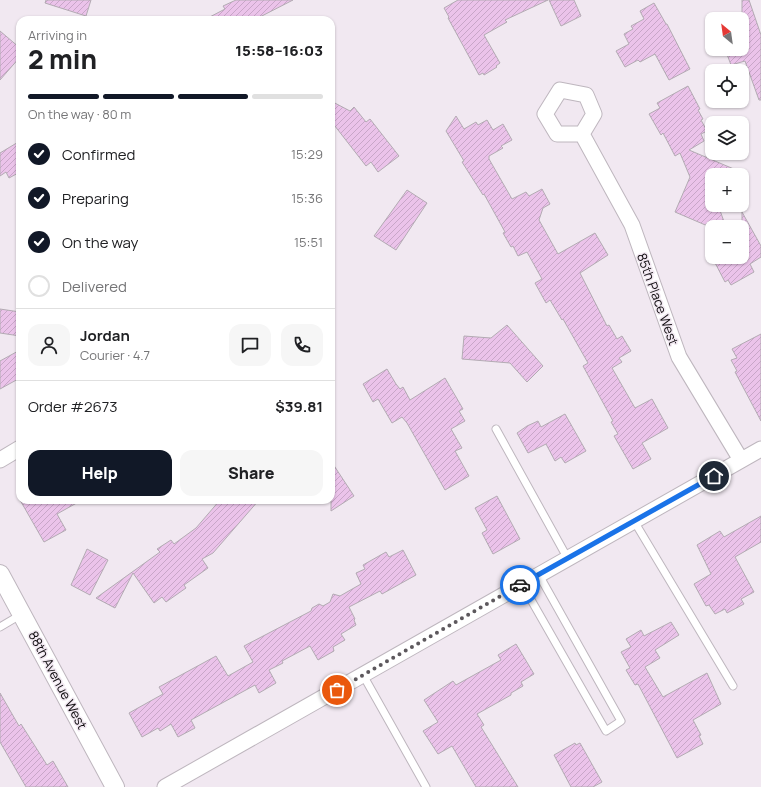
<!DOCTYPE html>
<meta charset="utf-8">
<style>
body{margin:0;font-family:Manrope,sans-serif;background:#f6f6f6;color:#202124;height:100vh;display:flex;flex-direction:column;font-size:15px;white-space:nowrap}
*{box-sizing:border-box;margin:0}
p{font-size:13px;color:#757577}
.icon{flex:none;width:22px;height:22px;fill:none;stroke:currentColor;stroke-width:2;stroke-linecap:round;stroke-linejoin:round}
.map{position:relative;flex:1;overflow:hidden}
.details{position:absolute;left:16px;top:16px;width:319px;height:488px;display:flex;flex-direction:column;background:#fff;border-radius:12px;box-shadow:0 1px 3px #0004}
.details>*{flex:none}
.needle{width:26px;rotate:331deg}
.fabs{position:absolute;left:705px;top:12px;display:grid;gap:8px}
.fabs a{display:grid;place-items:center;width:44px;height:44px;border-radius:8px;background:#fff;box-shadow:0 1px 3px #0004;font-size:20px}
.pin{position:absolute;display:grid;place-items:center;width:34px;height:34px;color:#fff;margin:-17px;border:2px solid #fff;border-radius:50%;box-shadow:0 1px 4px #0007}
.courier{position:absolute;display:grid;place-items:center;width:40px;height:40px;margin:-20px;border:3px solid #1a73e8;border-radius:50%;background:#fff;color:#222;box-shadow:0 1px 5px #0007}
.overview em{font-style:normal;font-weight:800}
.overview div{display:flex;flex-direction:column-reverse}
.overview{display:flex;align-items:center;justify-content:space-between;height:68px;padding:0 12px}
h1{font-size:26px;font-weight:800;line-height:30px}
.bar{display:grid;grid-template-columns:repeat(4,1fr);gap:6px 4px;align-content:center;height:48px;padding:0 12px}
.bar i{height:5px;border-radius:3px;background:#e0e0e0}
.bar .on{background:#111827}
.bar p{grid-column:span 4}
.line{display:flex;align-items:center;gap:10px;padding:0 12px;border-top:1px solid #e0e0e0}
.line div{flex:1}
.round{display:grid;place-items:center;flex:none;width:42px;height:42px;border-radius:12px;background:#f6f6f6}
ol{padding:0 12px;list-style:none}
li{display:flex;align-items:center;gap:12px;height:44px}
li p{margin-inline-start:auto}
li .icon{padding:4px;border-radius:50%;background:#111827;color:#fff;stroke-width:4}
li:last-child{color:#757577}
li i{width:22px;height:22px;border:2px solid #e0e0e0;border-radius:50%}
.button{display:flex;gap:8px;margin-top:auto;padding:8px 12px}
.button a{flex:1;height:46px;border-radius:12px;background:#111827;color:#fff;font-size:16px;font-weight:800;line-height:46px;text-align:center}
.button a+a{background:#f6f6f6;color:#202124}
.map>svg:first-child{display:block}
.building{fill:url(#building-hatch);stroke:#b3abb3}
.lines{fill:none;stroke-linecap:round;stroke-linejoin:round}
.service-casing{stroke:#beb6be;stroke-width:9}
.minor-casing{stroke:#beb6be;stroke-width:17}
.tertiary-casing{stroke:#beb6be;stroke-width:20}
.service{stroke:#fff;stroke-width:7}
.minor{stroke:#fff;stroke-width:15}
.tertiary{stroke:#fff;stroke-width:18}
.done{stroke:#5d585d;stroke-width:4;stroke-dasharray:0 7.2}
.route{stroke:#1a73e8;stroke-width:5}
.labels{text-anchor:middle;stroke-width:3;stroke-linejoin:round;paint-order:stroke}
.street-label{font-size:13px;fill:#0d0a0d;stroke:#f1e8f1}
</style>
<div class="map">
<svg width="761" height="787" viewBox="0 0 761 787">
<defs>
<pattern id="building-hatch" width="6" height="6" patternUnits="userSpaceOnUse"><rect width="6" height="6" fill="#ebc3ea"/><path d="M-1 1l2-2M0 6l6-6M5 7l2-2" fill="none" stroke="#c8a6c8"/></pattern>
</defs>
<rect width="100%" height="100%" fill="#f1e8f1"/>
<path class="building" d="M46 0H91L86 16 45 3Z
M236 0H293L254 20H204L225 9 223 6Z
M458 0H548L505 20 507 22 484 35 500 63 496 66 497 67 484 75 483 73 479 75 448 18 449 17 444 8Z
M549 0H574L581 16 561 26Z
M742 0H749L761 35V100H759L745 61 731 65 725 49H742Z
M654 3 666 24H667L690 69 669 80 655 54 640 62 638 60 625 67 616 51 629 44 624 34 633 29 631 26 644 19 640 11Z
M0 31 20 48V57L0 80Z
M688 86 700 109 698 110 703 119 701 120 707 131 701 134 704 141 689 150 748 175H712V205H718L726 227H710L675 212 690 177 680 153 675 156 663 133 661 135 649 114 660 108 657 103Z
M331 101 350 111 354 107 366 122 370 119 399 156 378 172 371 162 366 166 331 121Z
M456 116 464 129 476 122 478 125 487 120 493 130 503 124 512 140 501 146 503 148 489 156V159L512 199 526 192 529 196 542 189 550 204 543 208 539 220 558 254 595 233 608 255 580 273 607 326 609 325 617 339 622 336 631 351 619 358 622 362 612 368 635 408 652 399 668 428 642 443 651 459 633 469 614 436 618 434 611 422 613 421 583 366 588 363 563 319 562 320 550 300 546 303 535 283 542 279 527 252 518 256 513 246 511 247 503 233 505 232 484 194 483 195 462 162 464 161 446 131Z
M20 141V172L9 178 6 172 0 176V153Z
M407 190 427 203 396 250 374 236Z
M742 212 761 246V257L750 264 754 272 731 285 728 280 725 282 712 257H742Z
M0 309 20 312V336L0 333Z
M507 325 543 366 527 382 510 363 462 359 464 336 491 338Z
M761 334V421L735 372 737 371 731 360 737 358 732 349Z
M20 350V378L0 389V361Z
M387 369 396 384 400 389 403 387 410 400 445 378 463 409 459 411 465 421 451 429 462 448 455 451 469 476 445 490 407 423 402 417 392 423 378 399 373 402 363 384Z
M565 414 586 451 565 463 561 457 555 461 546 444 528 453 517 433 527 426 538 421 541 427Z
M331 461 354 496 331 511Z
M497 496 520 539 493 554 482 533 487 530 475 508Z
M20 500H82L57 514 66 530 44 542Z
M220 500H259L213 553 202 559 208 568 184 585 186 588 166 602 162 597 154 603 133 573 115 608 96 598 160 552 157 549 171 540 174 544 196 528Z
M761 516V542L735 557 754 592 741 599 744 604 727 613 725 609 715 614 709 605 706 606 694 584 711 574 697 545 720 531 724 537Z
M87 549 108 560 90 595 71 585Z
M403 550 416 575 382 594 380 591 349 607 355 619 354 620 356 625 341 634 345 640 333 647 334 651 318 660 310 646 282 661 283 663 269 670 276 683 259 693 255 685 191 720 195 728 178 737 171 724 160 731 158 728 142 737 129 713 163 694 159 687 216 656 228 676 253 662 244 646 311 611 312 608 319 604 323 606 330 602 333 594 340 596 361 584 356 573 365 569 363 565 386 552 389 557Z
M671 622 679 635 655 650 660 658 645 667 663 697 707 673 721 704 693 720 701 735 699 736 703 744 677 758 638 684 635 685 626 670 630 668 621 652 631 647 626 639 641 630 644 636Z
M516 644 534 674 521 682 523 686 511 693V695L477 714 484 725 481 727 518 787H476L452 746 438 754 423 731 438 722 424 700 453 681 456 685 501 660 498 655Z
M0 693 19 726 21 724 47 765 53 761 68 787H26L0 742Z
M575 743 576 745 580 743 602 782 593 787H571L554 755Z"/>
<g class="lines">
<defs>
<path id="service" d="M496 429 568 559
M634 521 733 686
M522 584 606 731 621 721 539 575
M0 627 22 614
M363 675 426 787"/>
<path id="minor" d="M582 134 594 114 586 95 560 90 545 114 557 134H582L632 225 679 357 741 460
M0 460 20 448
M165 787 761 449"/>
<path id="tertiary" d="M0 574 115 787"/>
</defs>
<use href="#service" class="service-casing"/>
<use href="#minor" class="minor-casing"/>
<use href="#tertiary" class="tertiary-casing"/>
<use href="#service" class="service"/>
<use href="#minor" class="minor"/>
<use href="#tertiary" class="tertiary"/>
</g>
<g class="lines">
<path class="done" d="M337 690 520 585"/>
<path class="route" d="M520 585 714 476"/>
</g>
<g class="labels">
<g class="street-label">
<text transform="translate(658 299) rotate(70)" y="5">85th Place West</text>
<text transform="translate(58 680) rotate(62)" y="5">88th Avenue West</text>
</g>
</g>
</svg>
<div class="fabs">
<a><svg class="needle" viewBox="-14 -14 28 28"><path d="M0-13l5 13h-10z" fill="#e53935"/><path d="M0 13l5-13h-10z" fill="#757577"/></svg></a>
<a><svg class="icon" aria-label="locate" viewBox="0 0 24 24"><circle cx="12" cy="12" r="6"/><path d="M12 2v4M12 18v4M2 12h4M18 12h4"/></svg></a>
<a><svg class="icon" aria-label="layers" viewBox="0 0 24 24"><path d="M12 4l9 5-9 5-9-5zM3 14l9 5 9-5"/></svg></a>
<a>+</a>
<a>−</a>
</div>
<div class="pin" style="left:337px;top:690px;background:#ea580c"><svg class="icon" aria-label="bag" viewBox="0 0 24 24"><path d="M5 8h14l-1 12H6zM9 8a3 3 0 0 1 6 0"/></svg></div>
<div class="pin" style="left:714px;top:476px;background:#1f2937"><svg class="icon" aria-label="home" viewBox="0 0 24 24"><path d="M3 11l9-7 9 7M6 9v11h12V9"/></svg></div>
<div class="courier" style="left:520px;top:585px"><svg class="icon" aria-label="car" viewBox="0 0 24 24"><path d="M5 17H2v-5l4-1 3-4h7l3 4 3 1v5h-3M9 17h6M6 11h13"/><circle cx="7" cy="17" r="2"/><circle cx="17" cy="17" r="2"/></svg></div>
<section class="details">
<div class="overview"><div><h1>2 min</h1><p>Arriving in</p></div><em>15:58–16:03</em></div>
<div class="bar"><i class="on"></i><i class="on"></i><i class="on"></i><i></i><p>On the way · 80 m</p></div>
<ol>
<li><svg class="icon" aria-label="check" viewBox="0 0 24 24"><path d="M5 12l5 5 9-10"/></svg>Confirmed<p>15:29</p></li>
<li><svg class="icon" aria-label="check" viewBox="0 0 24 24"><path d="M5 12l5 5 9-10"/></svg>Preparing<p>15:36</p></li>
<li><svg class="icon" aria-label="check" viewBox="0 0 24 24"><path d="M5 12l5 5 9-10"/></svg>On the way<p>15:51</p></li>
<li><i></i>Delivered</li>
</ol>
<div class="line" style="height:72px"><a class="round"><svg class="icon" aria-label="person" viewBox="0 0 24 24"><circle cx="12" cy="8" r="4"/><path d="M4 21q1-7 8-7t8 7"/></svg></a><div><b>Jordan</b><p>Courier · 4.7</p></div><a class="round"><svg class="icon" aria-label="chat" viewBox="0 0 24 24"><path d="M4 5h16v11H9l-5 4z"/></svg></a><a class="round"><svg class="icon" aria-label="phone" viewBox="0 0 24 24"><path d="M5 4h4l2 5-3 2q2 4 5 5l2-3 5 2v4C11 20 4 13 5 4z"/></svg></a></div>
<div class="line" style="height:52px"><div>Order #2673</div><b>$39.81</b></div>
<div class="button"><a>Help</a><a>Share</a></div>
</section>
</div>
